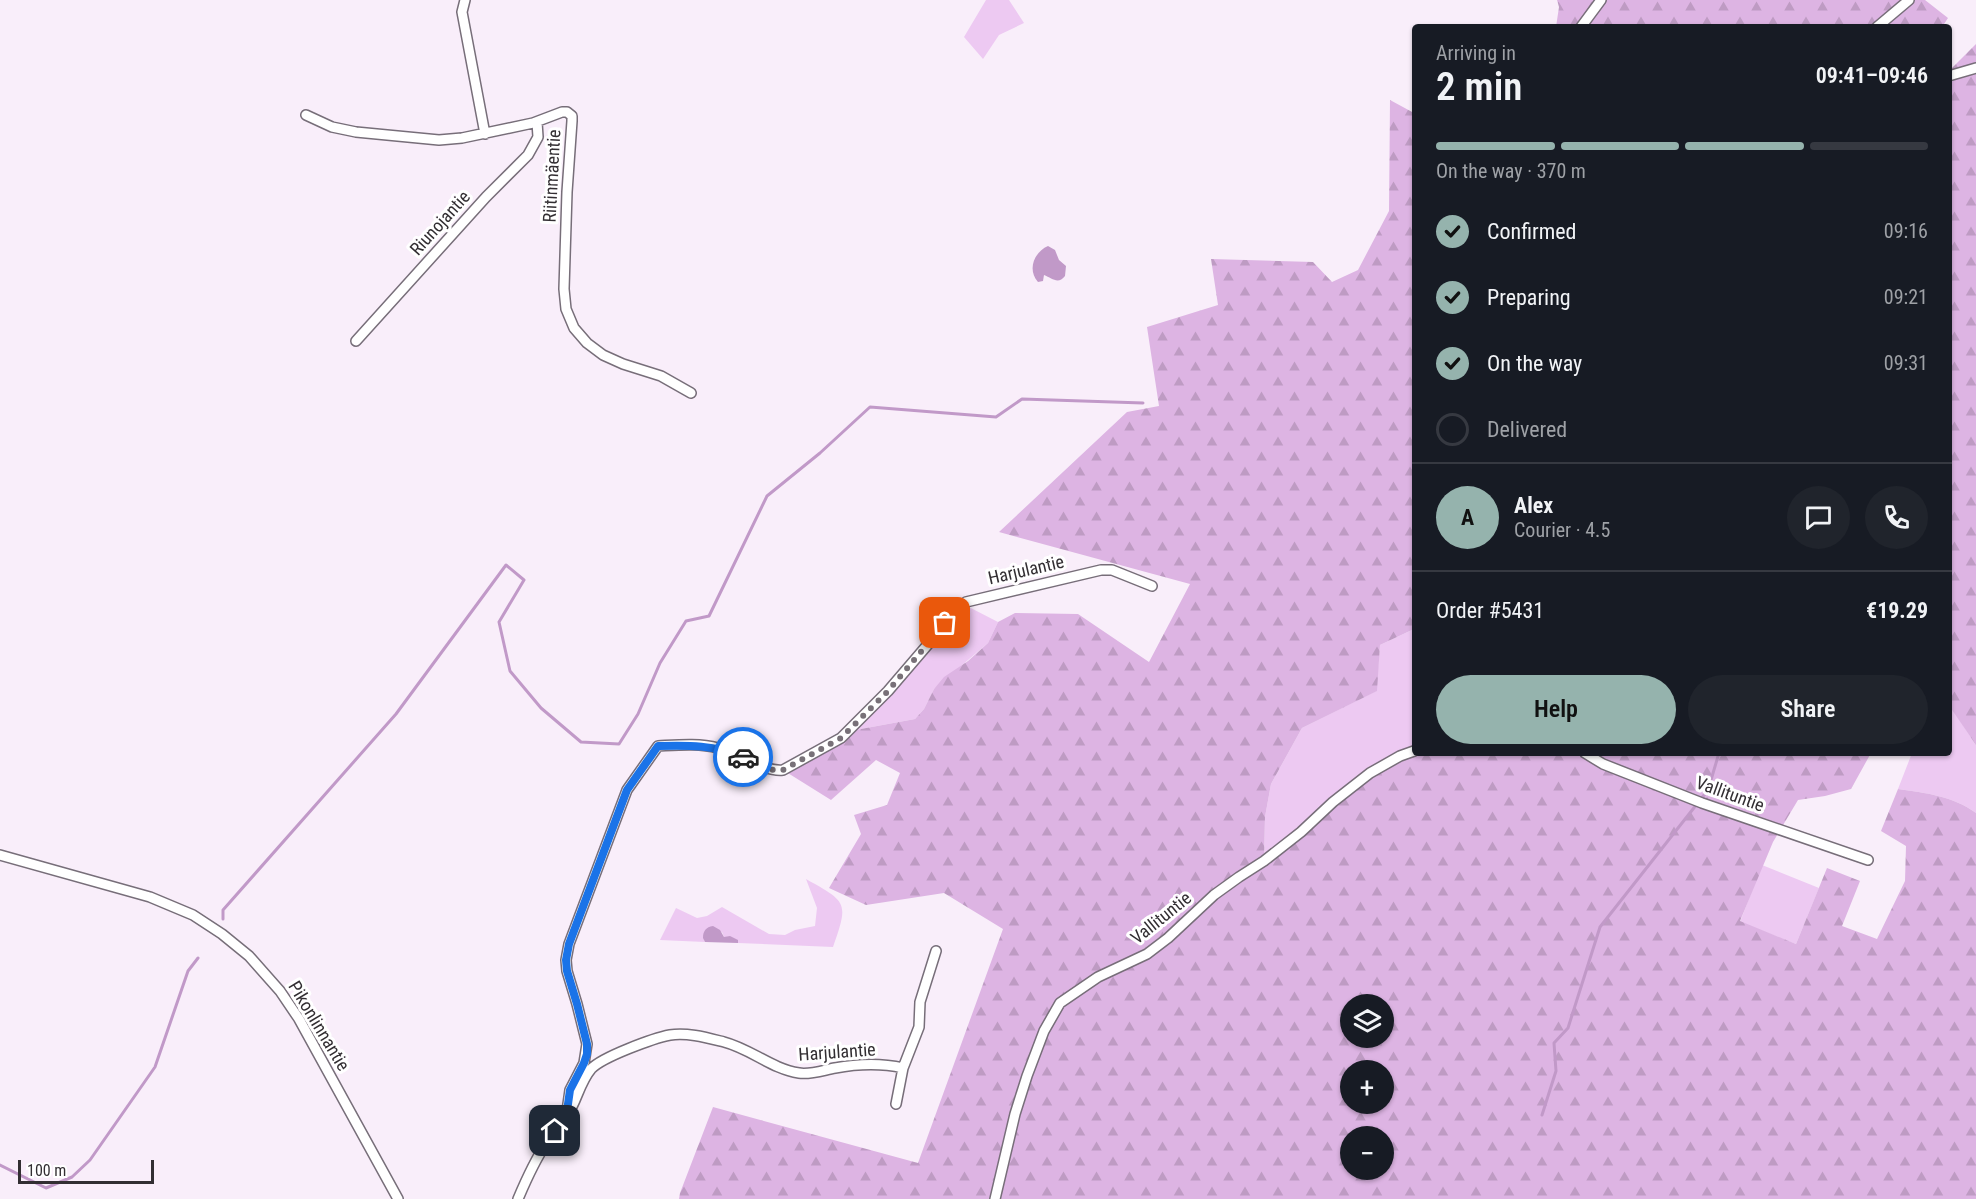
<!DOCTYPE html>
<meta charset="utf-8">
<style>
body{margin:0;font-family:"Roboto Condensed",sans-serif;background:#20242c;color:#f1f3f6;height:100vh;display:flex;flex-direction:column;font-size:22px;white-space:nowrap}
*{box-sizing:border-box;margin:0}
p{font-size:20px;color:#9ea1a6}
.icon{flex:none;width:33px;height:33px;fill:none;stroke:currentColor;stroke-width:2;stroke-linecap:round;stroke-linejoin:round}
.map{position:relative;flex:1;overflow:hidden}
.drawer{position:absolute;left:1412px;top:24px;width:540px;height:732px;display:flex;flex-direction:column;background:#171b24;border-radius:6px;box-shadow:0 2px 4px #0004}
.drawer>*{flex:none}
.tools{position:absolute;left:1340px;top:994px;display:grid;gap:12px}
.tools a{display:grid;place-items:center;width:54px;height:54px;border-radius:50%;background:#171b24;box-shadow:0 2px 4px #0004;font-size:30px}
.scale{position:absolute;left:18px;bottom:15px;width:136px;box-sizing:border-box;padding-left:6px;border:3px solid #322e32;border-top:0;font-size:16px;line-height:21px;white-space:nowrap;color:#322e32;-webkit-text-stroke:4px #fff;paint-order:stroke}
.pin{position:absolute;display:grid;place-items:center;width:51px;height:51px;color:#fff;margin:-26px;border-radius:12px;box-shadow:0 3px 9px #0006}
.courier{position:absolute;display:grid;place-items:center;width:60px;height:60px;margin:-30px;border:4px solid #1a73e8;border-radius:50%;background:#fff;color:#222;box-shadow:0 2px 8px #0007}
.summary em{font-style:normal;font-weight:600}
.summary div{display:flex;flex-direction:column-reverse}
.summary{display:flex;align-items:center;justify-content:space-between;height:102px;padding:0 24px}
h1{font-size:39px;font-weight:600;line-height:45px}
.bar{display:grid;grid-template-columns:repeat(4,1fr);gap:9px 6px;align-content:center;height:72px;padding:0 24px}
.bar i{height:8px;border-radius:4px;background:#363941}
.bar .on{background:#95b3ad}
.bar p{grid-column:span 4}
.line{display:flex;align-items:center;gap:15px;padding:0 24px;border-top:2px solid #363941}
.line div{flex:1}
.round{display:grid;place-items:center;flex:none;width:63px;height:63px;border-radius:32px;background:#20242c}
ol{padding:0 24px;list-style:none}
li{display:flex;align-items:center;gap:18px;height:66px}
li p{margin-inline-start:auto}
li .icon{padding:6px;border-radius:50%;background:#95b3ad;color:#111;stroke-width:4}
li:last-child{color:#9ea1a6}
li i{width:33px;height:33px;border:3px solid #363941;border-radius:50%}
.action{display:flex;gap:12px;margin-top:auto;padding:12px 24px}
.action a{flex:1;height:69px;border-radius:36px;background:#95b3ad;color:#111;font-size:24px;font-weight:600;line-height:69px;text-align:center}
.action a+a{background:#20242c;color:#f1f3f6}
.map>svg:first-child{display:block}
.green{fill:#edc9f2}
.forest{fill:url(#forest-firs);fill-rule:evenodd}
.water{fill:#c199c8}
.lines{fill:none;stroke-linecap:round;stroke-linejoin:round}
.stream{stroke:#c199c8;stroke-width:3}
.minor-casing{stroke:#776e79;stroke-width:12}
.minor{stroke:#fff;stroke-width:9}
.done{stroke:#787178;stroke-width:6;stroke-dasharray:0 10.8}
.route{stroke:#1a73e8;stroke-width:8}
.labels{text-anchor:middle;stroke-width:6;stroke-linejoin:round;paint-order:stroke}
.street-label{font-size:18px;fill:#322e32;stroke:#fff}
</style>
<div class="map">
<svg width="1976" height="1199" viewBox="0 0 1976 1199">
<defs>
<pattern id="forest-firs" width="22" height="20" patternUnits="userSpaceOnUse" patternTransform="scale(1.5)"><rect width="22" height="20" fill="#ddb4e3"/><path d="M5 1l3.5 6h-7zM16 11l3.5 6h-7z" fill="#be9bc3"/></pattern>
</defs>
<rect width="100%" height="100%" fill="#f9eefa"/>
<path class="green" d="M986 0H1009L1024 23 999 35 983 59 964 37Z
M963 604 998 622 988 643 934 689 924 709 915 719 850 731Z
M1414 629V751L1264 861 1265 817 1271 784 1302 728 1376 691 1380 645Z
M1949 704 1976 745V813C1953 796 1926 793 1898 789L1912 753H1948Z
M1762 865 1819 888 1796 944 1740 922Z
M806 879C847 902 849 902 833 947L738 943V941L724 937 722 932 704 940 705 942 660 940 676 908 697 918 707 916 722 907 769 934 785 935 795 930 815 926 817 908Z"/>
<path class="forest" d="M1557 0H1925L1948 18 1942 27H1658L1648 24 1644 27H1556L1559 7Z
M1976 44V745L1948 704V74L1951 69Z
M1390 100 1414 113V629L1380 645 1377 691 1302 728 1271 784 1265 817 1264 861 1370 773 1414 753H1871L1851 789 1825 796 1798 800 1773 842 1740 921 1796 944 1827 868 1860 881 1842 926 1877 939 1905 881 1906 846 1881 831 1898 789C1926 793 1953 796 1976 813V1199H679L680 1193 713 1107 918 1163 1003 929 944 893 866 905 829 888 861 834 854 815 887 805 900 773 876 760 831 800 783 770 850 731 915 719 924 709 934 689 944 677 968 661 988 643 998 622 1015 613 1078 614 1149 662 1190 584 999 532 1127 412 1159 406 1147 327 1218 305 1211 259 1313 262 1332 282 1358 270 1389 211ZM1350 1005H1383V1038H1350ZM1350 1071H1383V1104H1350ZM1350 1137H1383V1170H1350Z"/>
<path class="water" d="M1048 246 1055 250 1059 260 1066 266 1065 276C1058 285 1052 278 1044 275L1043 281 1038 282C1027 270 1034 252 1048 246Z
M713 926 720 930 724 937 730 936 738 940V943L705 942 703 938C703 931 706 927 713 926Z"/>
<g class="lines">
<path class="stream" d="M1948 81 1952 75 1949 60
M223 919V910L396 714 506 565 524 580 499 622 510 671 541 708 581 742 619 744 638 714 660 663 686 621 709 616 767 496 820 453 870 407 996 417 1022 399 1143 403
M1542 1115 1556 1071 1554 1043 1568 1028 1600 927 1708 790 1719 753
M0 1165 46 1188 72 1177 90 1160 155 1067 188 971 198 958"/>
<defs>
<path id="minor" d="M465 0 462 12 485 134
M1581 27 1601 0
M1877 27 1909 0
M1952 75 1976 68
M306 115 332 127 356 132 439 140 462 138 533 123 562 112H567L572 116V121L567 192 564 289 566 309 574 328 587 343 603 355 623 364 661 376 691 393
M356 341 486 197 528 155 538 137 537 122
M1585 753 1603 764 1702 803 1868 860
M0 855 150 897 193 915 222 934 249 956 280 991 299 1019 398 1199
M896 1104 903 1068 919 1027 920 1002 936 951
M566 1118 570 1090 584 1063 587 1044 577 1004 567 971 566 960 569 944 627 790 658 746C678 745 699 743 718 748 739 754 764 772 783 770L841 738 888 691 960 607 966 602 1101 570H1112L1152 586
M518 1199C526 1180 535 1160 547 1142 553 1133 561 1126 566 1117 577 1102 579 1083 591 1069 602 1057 654 1038 670 1035 687 1032 708 1038 724 1042 751 1049 772 1069 799 1073 810 1075 824 1070 835 1068 857 1064 881 1063 903 1068
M995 1199 1015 1114 1027 1076 1044 1031 1060 1003 1098 977 1147 954 1168 938 1214 895 1239 877 1264 861 1301 832 1333 802 1370 773 1400 756 1414 751"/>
</defs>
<use href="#minor" class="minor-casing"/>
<use href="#minor" class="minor"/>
</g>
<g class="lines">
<path class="done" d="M743 757C756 763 768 772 783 770L841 738 888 691 945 623"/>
<path class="route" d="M555 1131 566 1118 570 1090 584 1063 587 1054V1044L577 1004 567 971 566 960 569 944 627 790 658 746C688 745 715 745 743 757"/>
</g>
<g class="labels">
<g class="street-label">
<text transform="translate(552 176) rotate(-87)" y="6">Riitinmäentie</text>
<text transform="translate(440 223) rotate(-48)" y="6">Riunojantie</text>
<text transform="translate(1026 570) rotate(-13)" y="6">Harjulantie</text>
<text transform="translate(1730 794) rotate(20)" y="6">Vallituntie</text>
<text transform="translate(1161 918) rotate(-39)" y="6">Vallituntie</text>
<text transform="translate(319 1026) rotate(59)" y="6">Pikonlinnantie</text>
<text transform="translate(837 1052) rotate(-4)" y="6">Harjulantie</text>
</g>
</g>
</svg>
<div class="tools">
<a><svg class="icon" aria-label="layers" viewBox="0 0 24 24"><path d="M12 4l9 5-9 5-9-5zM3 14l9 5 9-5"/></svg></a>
<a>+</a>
<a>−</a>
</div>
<div class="scale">100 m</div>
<div class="pin" style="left:945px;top:623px;background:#ea580c"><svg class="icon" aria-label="bag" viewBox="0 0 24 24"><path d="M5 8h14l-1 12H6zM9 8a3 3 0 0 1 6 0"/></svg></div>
<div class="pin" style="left:555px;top:1131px;background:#1f2937"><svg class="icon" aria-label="home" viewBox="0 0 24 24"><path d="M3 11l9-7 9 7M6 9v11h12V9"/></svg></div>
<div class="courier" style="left:743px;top:757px"><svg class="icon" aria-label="car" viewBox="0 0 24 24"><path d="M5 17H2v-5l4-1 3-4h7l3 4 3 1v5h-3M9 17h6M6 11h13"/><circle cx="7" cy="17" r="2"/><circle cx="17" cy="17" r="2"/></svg></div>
<section class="drawer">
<div class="summary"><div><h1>2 min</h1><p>Arriving in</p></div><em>09:41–09:46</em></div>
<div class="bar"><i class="on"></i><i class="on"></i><i class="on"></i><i></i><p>On the way · 370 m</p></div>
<ol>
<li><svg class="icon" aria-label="check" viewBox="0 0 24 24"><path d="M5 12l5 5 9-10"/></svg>Confirmed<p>09:16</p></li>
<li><svg class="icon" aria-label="check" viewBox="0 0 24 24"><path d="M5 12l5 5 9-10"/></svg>Preparing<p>09:21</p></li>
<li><svg class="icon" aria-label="check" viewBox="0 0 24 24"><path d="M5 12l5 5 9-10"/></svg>On the way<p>09:31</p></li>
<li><i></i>Delivered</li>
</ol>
<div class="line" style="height:108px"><b class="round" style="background:#95b3ad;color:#111">A</b><div><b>Alex</b><p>Courier · 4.5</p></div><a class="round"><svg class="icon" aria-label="chat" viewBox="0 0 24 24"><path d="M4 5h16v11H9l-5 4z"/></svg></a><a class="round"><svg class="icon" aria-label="phone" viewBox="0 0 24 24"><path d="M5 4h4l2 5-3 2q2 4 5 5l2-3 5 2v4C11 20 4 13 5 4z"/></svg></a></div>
<div class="line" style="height:78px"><div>Order #5431</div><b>€19.29</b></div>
<div class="action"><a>Help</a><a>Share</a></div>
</section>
</div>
